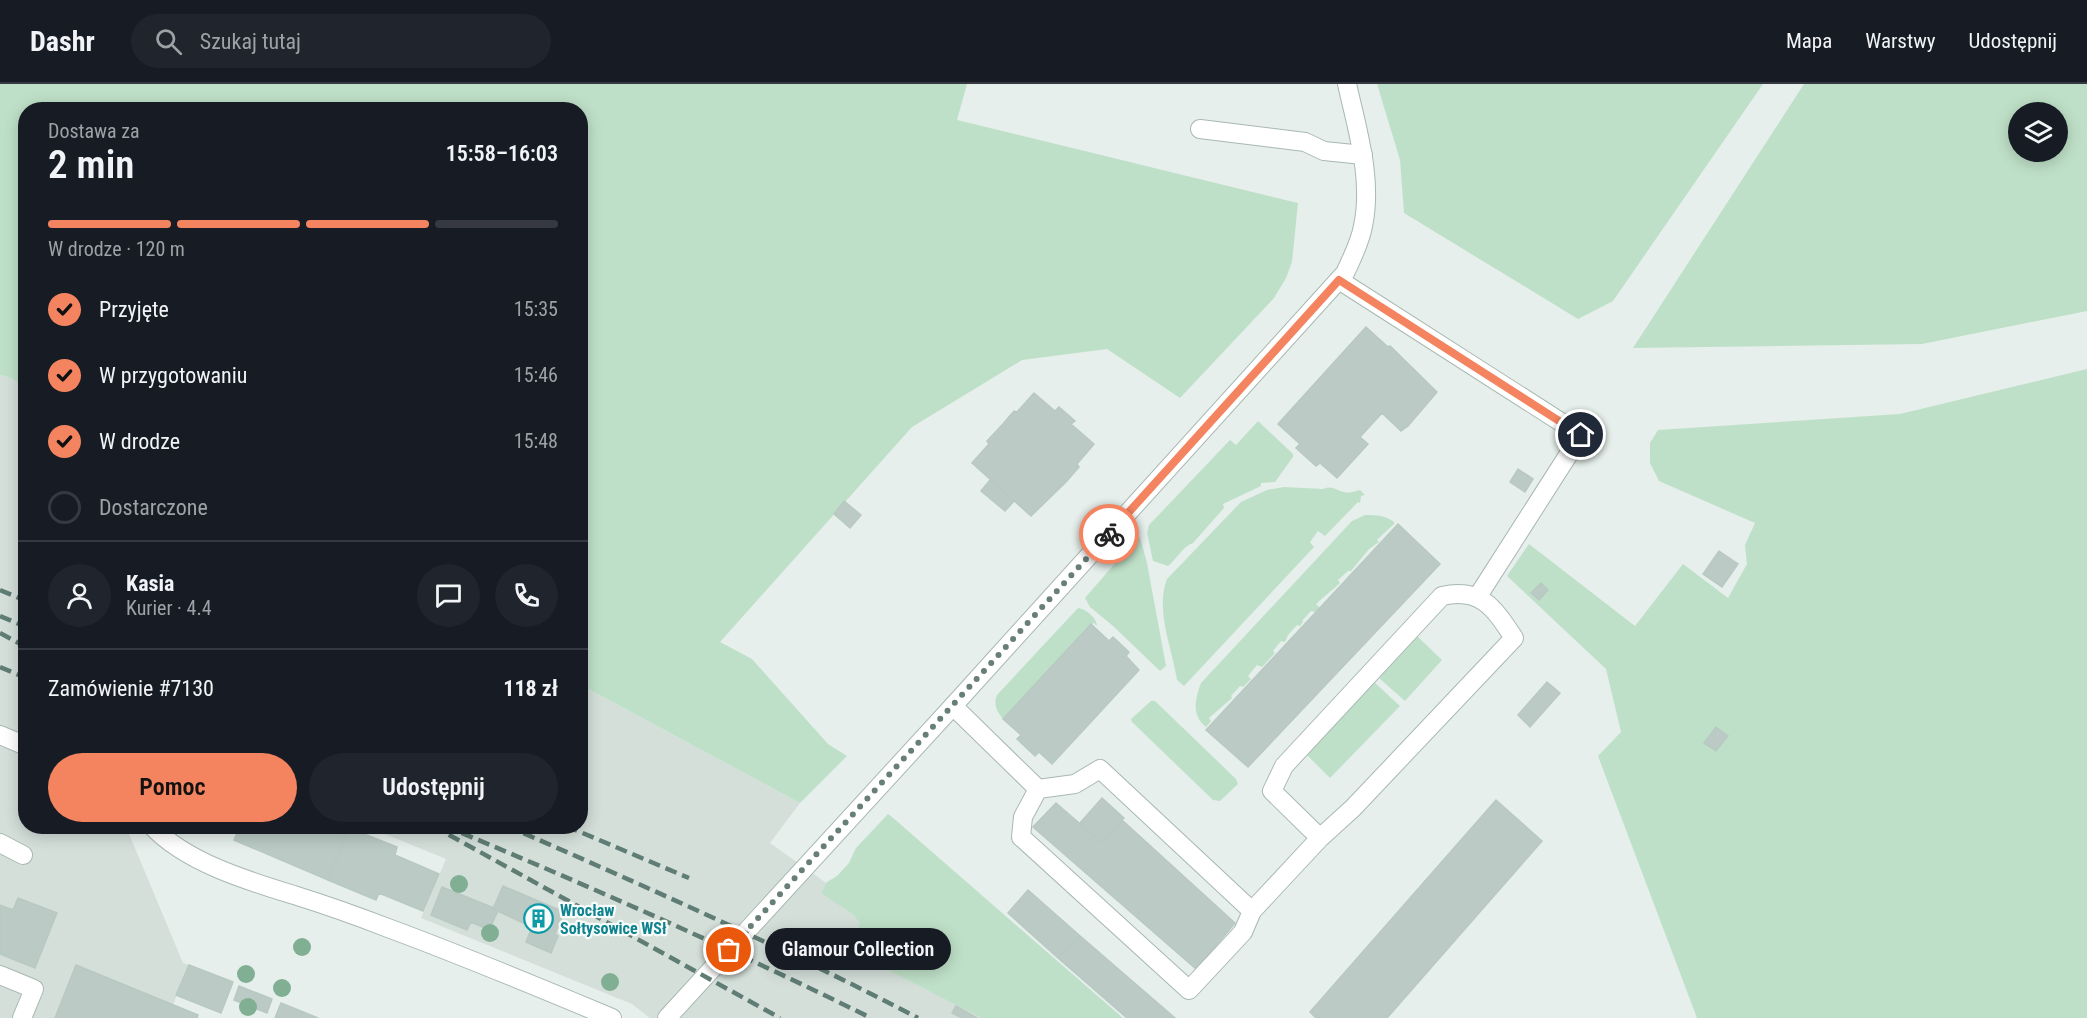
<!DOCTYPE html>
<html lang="pl">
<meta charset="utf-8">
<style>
body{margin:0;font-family:"Roboto Condensed",sans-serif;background:#20242c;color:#f1f3f6;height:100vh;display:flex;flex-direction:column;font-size:22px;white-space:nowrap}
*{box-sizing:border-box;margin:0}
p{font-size:20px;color:#9ea1a6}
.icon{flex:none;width:33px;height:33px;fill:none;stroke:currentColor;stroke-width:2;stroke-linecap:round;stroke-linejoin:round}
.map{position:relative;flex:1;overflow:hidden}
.panel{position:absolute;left:18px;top:18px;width:570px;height:732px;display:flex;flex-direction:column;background:#171b24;border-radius:24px;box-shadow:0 3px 15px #0003}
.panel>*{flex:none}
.tools{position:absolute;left:2008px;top:18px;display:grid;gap:12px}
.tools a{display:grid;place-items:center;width:60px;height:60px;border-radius:50%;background:#171b24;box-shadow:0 3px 15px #0003;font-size:30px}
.pin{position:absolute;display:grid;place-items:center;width:51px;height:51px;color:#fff;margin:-26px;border:3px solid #fff;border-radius:50%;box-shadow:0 2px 6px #0007}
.courier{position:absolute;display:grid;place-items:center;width:60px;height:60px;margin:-30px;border:4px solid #f4845f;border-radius:50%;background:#fff;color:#222;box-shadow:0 2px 8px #0007}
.bubble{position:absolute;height:42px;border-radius:21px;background:#171b24;box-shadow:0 3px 15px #0003;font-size:20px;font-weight:600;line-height:42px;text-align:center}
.head em{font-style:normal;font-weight:600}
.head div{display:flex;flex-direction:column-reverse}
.head{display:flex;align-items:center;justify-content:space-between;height:102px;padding:0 30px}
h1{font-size:39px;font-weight:600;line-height:45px}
.bar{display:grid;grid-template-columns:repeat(4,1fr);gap:9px 6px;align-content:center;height:72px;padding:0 30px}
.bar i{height:8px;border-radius:4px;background:#363941}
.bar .on{background:#f4845f}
.bar p{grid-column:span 4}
.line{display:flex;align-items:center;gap:15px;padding:0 30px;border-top:2px solid #363941}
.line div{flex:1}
.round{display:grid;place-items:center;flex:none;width:63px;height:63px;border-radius:32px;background:#20242c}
ol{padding:0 30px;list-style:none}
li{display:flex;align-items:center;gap:18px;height:66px}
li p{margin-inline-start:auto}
li .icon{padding:6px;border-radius:50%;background:#f4845f;color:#111;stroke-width:4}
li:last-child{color:#9ea1a6}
li i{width:33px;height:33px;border:3px solid #363941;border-radius:50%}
.action{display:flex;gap:12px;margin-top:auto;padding:12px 30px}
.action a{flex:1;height:69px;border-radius:36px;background:#f4845f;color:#111;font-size:24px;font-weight:600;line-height:69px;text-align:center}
.action a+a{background:#20242c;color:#f1f3f6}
header{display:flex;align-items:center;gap:36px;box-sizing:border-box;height:84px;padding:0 30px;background:#171b24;border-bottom:2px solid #363941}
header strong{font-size:28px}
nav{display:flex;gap:33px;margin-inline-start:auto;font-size:21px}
.search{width:420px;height:54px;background:#20242c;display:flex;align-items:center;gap:15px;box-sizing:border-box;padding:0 21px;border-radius:33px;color:#9ea1a6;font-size:22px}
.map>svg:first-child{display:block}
.built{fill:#d4dfda}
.green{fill:#bfe0c8;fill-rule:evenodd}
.building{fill:#bbcac4;stroke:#b8c9c2;stroke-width:1.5}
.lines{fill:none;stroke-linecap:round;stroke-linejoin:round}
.service-casing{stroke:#a8b8b2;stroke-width:20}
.minor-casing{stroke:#a8b8b2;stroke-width:20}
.tertiary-casing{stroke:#a8b8b2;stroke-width:20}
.service{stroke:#fff;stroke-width:18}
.minor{stroke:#fff;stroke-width:18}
.tertiary{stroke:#fff;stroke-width:18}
.rail{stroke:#5f7d75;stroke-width:4.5;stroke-dasharray:12 6;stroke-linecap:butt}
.tree{fill:#80af93}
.done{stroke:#687f78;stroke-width:6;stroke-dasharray:0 10.8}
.route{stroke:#f4845f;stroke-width:8}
.labels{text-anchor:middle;stroke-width:4.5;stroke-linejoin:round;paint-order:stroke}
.culture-label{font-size:16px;font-weight:bold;fill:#0d838f;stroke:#f7fbf9;text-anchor:start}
</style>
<header>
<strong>Dashr</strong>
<div class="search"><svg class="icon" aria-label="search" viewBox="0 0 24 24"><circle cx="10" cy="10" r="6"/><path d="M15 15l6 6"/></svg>Szukaj tutaj</div>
<nav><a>Mapa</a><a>Warstwy</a><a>Udostępnij</a></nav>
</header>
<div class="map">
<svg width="2087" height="934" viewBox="0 0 2087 934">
<rect width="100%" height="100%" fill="#e6efeb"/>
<path class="built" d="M0 291 9 293 25 302 26 742 128 743 127 745 183 879 189 881 173 921 198 931 197 934H0Z
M581 601 800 719 770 759 843 811 1051 934H650L632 920 421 834 446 775 368 743 580 742Z"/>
<path class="green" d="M0 0H967L957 36 1298 119 1292 178 1286 194 1274 214 1180 314 1107 265 1022 276 912 343 720 558 752 575 828 660 847 672 800 719 581 601 580 26H26L25 302 9 293 0 291Z
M1377 0H1763L1613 217 1578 235 1404 129 1400 76Z
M1804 0H2087V227L1922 260 1633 264ZM2019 28H2058V68H2019Z
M2087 285V934H1697L1598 672 1621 648 1606 585 1507 492 1529 460 1635 542 1683 480 1728 514 1747 480 1745 461 1755 439 1659 397 1650 379V359L1658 346 1900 330Z
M1258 337 1293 370V373L1275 398 1261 399V402L1223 420 1224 424 1193 459C1182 463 1177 475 1168 482L1153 477 1147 449 1149 441 1230 356 1236 361Z
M1284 403 1323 405C1333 401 1335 406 1344 408 1350 410 1355 407 1360 406L1365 411 1361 412 1360 419 1358 418 1325 452 1318 447 1310 458 1314 463 1184 602 1177 596C1172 564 1155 526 1167 495L1241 418 1267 406Z
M1365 431C1377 431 1386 431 1395 439L1377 456 1379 458 1369 465 1351 487H1348L1338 496 1340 499C1332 507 1324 512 1316 520L1320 524 1315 528 1311 527 1302 537 1303 538 1300 542 1297 541 1288 551 1285 558 1281 557 1273 567 1275 569 1262 583 1257 581 1248 592 1251 595 1243 603 1240 602 1231 612 1232 614 1209 634 1211 637 1206 643C1191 631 1195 615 1201 599L1352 437Z
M1140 453 1147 479 1166 582 1160 587 1113 542 1090 523 1085 514 1136 455Z
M1078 524C1086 525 1097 534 1097 542L1094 539 1090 541 1073 559 1072 563 1003 635C997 628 993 620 997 611Z
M1417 552 1442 576 1405 617 1379 594Z
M1374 598 1400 622 1330 694 1307 671Z
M1151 617H1155L1236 695 1238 700 1220 717 1213 716 1132 638 1131 635Z
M888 730 892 733 1123 934H982L853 868 860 840 854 831 821 809 827 798 837 792 849 779 856 764Z"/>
<path class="building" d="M1366 243 1388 263 1390 262 1437 308 1408 342 1401 347 1382 329 1360 353 1368 360 1337 394 1320 379 1316 382 1296 364 1300 360 1278 340Z
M1034 309 1055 327 1059 323 1075 337 1071 340 1094 360 1077 380 1079 383 1066 398 1031 432 972 379 989 360 987 357 1002 341 1014 327 1017 328Z
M1518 385 1533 395 1525 408 1510 398Z
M990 396 1014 417 1005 427 981 407Z
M844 417 861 431 850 444 834 430Z
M1398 440 1440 480 1248 683 1206 646Z
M1719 467 1738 480 1722 503 1703 490Z
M1541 499 1548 506 1539 516 1531 509Z
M1091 540 1109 557 1113 553 1129 568 1126 572 1139 586 1052 680 1039 668 1035 672 1017 655 1021 651 1003 635Z
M1547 598 1560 609 1530 643 1518 631Z
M1716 643 1728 652 1716 667 1704 659Z
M1102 714 1124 734 1101 758 1080 739Z
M1496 716 1542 757 1387 934H1316L1310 928Z
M1056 719 1101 758 1122 736 1235 839 1196 885 1033 743Z
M240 742H346L349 744 328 796 234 756Z
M349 744 397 763 395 771 439 790 423 827 379 809 376 816 328 796Z
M503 802 564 828 555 850 558 852 551 869 526 858 532 843 493 825Z
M442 803 494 824 493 825 498 827 489 846 471 838 467 846 431 831Z
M1028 806 1079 851 1058 874 1008 829Z
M18 814 57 829 35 884 0 870V821L13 826Z
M1079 851 1175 934H1127L1058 874Z
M76 881 198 931 197 934H55Z
M189 881 233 898 221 929 176 911Z
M239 902 272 915 267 929 234 916Z
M281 919 318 934H275Z
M956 922 977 934H962L952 929Z"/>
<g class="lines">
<defs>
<path id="service" d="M1200 45 1305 58 1324 67 1363 71
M0 651 26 662
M152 742C185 778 248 797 294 811 326 821 357 832 388 844 464 872 538 903 612 934
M0 759 23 771
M0 891 34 905 22 934"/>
<path id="minor" d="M1339 196 1581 351 1478 512
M953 622 1038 705 1075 700 1100 685 1252 827 1320 754 1353 724 1514 554C1494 524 1481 503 1442 512L1284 682 1272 707 1320 754
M1038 705 1023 733 1021 753 1189 906 1243 848 1252 827"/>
<path id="tertiary" d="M667 934 953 622 1345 189C1352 174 1360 159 1363 142 1373 95 1357 45 1347 0"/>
</defs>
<use href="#service" class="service-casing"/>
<use href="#minor" class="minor-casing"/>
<use href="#tertiary" class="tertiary-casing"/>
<use href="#service" class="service"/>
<use href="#minor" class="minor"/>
<use href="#tertiary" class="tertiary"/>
<path class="rail" d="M0 506 26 517
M0 532 26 543
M0 549 26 563
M0 583 26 594
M433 742 780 934
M445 742C589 802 732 865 871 934
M507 742C645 802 784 864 918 934
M566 742 689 794"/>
</g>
<g class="tree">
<circle cx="459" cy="800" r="9"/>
<circle cx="490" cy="849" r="9"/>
<circle cx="302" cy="863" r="9"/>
<circle cx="246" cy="890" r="9"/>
<circle cx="610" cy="898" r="9"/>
<circle cx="282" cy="904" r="9"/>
<circle cx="248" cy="923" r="9"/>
</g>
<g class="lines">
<path class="done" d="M729 866 1109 450"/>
<path class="route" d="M1109 450 1339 196 1581 351"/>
</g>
<defs>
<symbol id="building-ring" viewBox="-11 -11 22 22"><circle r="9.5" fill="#f7fbf9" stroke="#0f9aa8" stroke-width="1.5"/><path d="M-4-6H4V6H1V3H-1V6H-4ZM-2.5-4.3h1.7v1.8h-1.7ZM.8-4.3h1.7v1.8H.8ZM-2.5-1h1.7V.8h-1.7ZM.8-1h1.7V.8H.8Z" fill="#0f9aa8"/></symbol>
</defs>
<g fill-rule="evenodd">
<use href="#building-ring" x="522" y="818" width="33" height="33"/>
</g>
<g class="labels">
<g class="culture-label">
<text x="560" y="832">Wrocław<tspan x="560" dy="18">Sołtysowice WSł</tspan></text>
</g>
</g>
</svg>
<div class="tools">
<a><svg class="icon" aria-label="layers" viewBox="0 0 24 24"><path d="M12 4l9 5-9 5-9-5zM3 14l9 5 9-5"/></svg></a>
</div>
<div class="pin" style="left:729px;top:866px;background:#ea580c"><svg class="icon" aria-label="bag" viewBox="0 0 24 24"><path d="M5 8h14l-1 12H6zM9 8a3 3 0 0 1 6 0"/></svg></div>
<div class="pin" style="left:1581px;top:351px;background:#1f2937"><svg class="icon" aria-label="home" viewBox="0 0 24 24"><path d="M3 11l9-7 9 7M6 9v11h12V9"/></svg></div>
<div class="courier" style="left:1109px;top:450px"><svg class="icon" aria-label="bike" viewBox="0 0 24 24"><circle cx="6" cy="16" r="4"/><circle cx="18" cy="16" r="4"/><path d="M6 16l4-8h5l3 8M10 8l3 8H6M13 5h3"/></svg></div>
<div class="bubble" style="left:765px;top:844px;width:186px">Glamour Collection</div>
<section class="panel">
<div class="head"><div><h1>2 min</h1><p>Dostawa za</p></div><em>15:58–16:03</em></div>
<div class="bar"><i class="on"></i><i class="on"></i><i class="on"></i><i></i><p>W drodze · 120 m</p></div>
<ol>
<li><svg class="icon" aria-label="check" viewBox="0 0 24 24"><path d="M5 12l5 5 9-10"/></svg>Przyjęte<p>15:35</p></li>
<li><svg class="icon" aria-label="check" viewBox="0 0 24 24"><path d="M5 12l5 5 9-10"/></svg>W przygotowaniu<p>15:46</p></li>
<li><svg class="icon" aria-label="check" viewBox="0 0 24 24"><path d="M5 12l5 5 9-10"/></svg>W drodze<p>15:48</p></li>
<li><i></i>Dostarczone</li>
</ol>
<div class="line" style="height:108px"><a class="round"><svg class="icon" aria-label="person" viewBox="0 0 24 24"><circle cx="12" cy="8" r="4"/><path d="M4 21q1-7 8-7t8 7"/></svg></a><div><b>Kasia</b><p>Kurier · 4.4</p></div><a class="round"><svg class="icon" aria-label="chat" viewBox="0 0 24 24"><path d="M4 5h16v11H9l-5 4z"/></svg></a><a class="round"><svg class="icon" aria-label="phone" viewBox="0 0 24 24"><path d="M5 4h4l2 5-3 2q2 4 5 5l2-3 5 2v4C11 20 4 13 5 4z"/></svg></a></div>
<div class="line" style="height:78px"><div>Zamówienie #7130</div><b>118 zł</b></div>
<div class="action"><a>Pomoc</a><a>Udostępnij</a></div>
</section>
</div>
